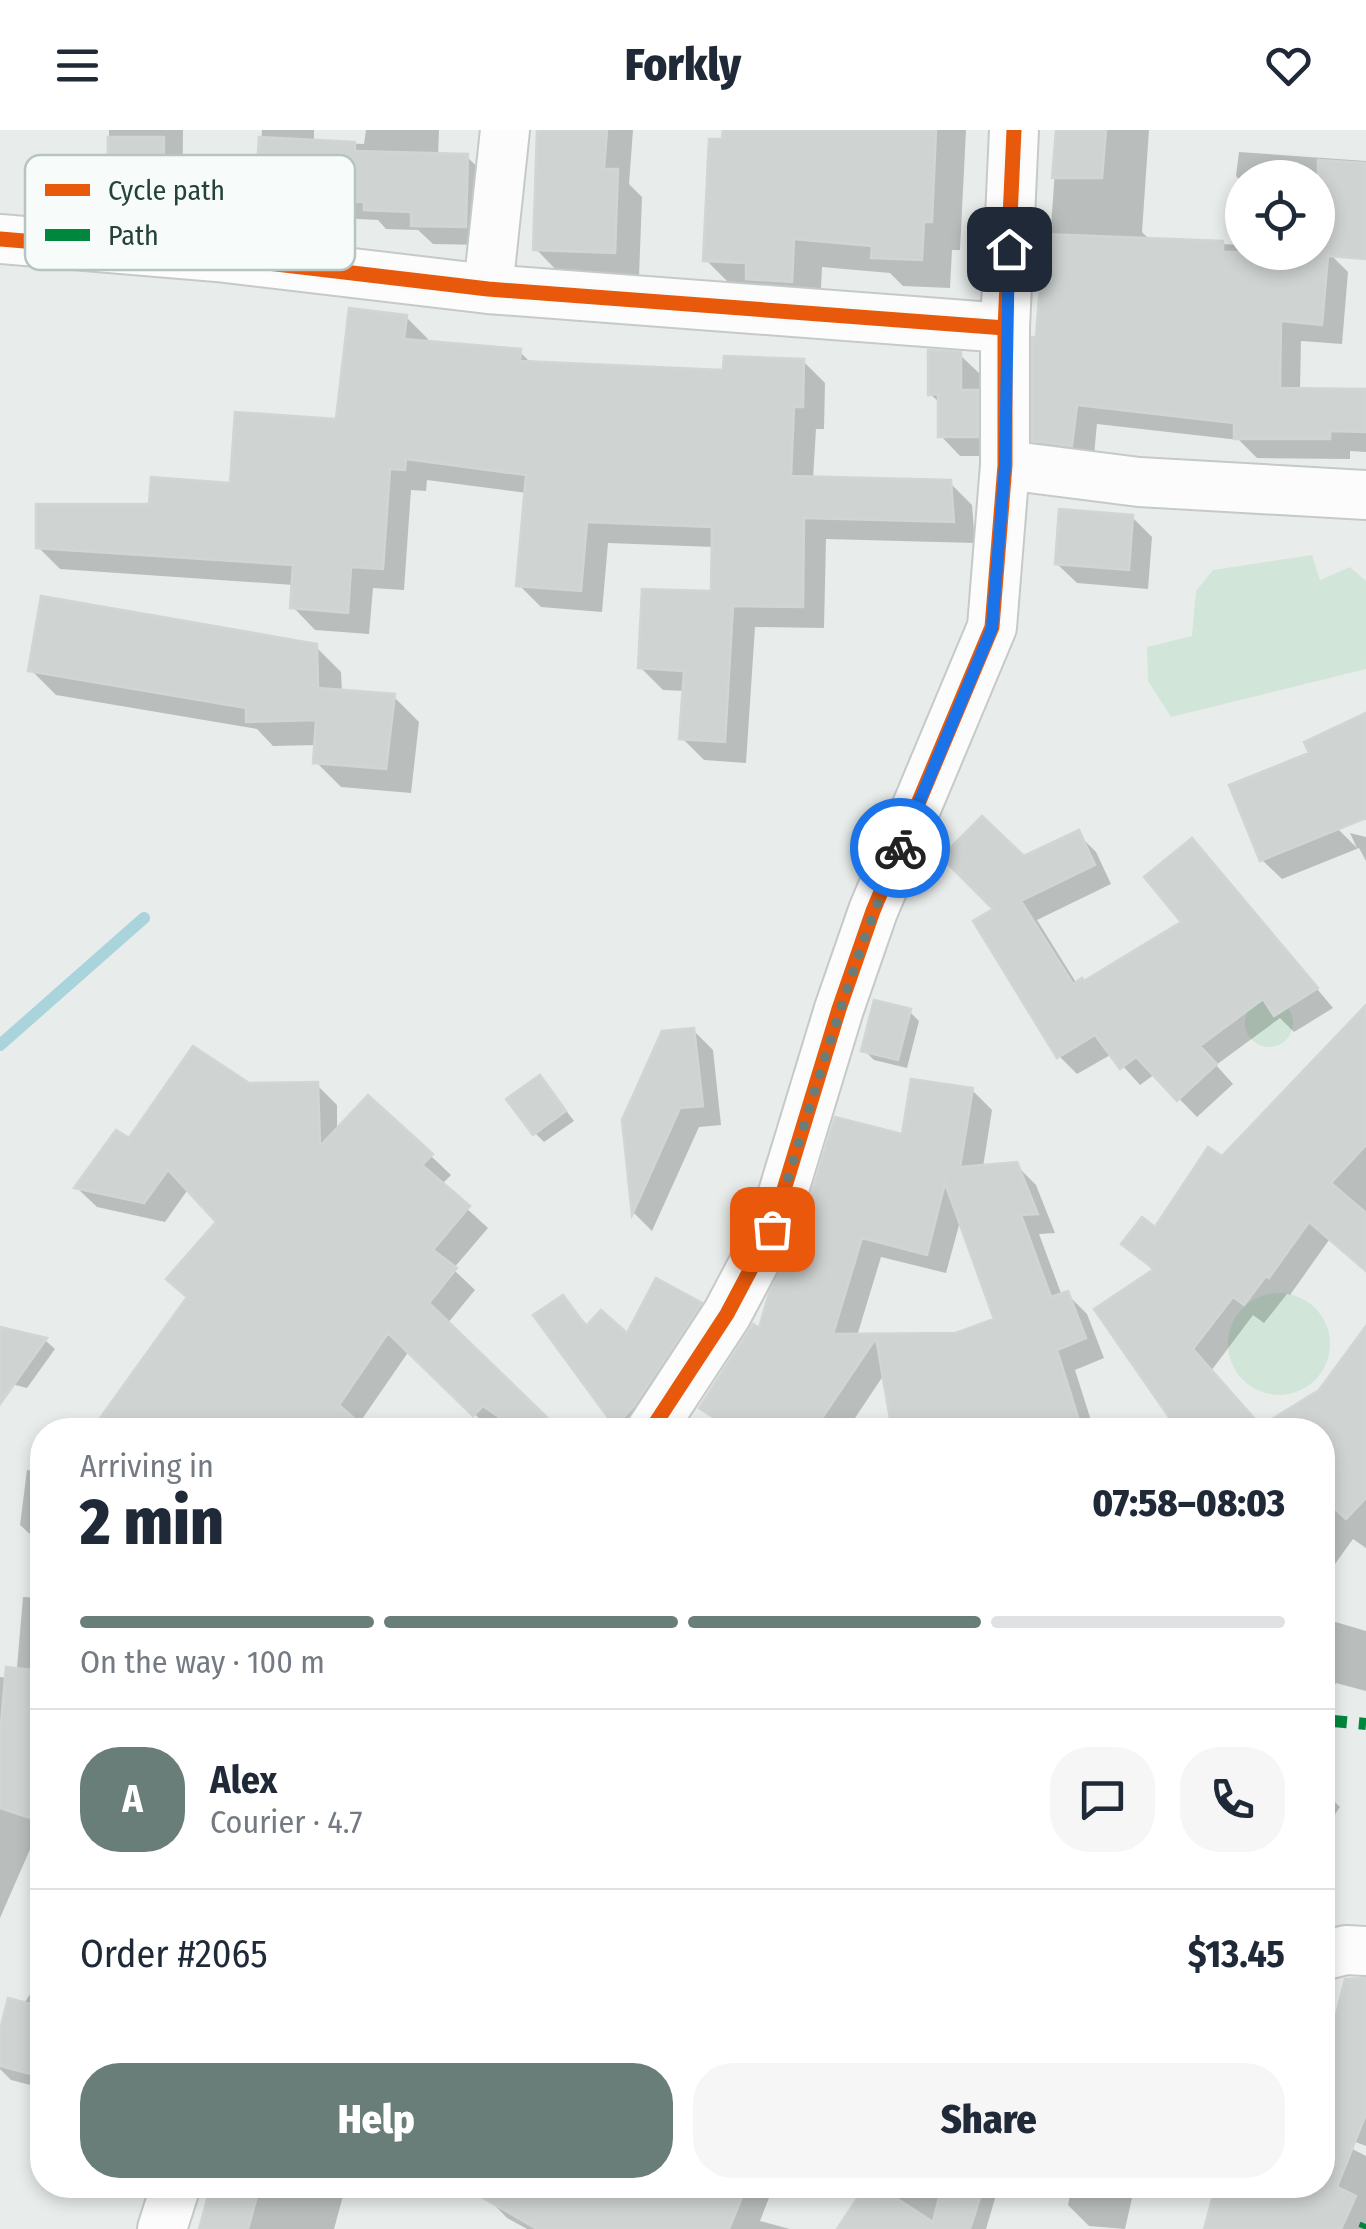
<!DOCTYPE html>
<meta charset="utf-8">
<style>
body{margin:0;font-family:"Fira Sans Condensed",sans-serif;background:#f6f6f7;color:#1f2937;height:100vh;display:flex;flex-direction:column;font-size:38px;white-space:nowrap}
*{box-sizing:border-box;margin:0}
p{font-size:32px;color:#747a83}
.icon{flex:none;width:55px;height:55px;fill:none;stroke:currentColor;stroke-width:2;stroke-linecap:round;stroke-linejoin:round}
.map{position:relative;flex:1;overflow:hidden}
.side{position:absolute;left:30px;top:1288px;width:1305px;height:780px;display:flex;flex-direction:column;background:#fff;border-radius:40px;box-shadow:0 5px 15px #0003}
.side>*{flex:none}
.buttons{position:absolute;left:1225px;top:30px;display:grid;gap:20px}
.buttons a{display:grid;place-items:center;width:110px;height:110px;border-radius:50%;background:#fff;box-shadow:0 5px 15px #0003;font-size:50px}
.pin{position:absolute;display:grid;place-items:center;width:85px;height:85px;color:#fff;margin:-42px;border-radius:20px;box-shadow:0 5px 15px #0006}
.courier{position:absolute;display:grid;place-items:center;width:100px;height:100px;margin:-50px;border:8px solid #1a73e8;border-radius:50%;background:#fff;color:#222;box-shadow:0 2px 12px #0007}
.summary em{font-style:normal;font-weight:800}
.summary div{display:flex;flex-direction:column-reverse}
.summary{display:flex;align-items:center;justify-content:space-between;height:170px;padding:0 50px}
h1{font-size:65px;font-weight:800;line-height:75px}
.bar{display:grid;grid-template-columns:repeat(4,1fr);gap:15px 10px;align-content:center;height:120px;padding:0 50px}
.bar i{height:12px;border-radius:8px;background:#e0e1e3}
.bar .selected{background:#697e78}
.bar p{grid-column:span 4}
.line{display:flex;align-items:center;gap:25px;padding:0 50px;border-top:2px solid #e0e1e3}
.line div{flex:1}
.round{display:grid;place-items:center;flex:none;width:105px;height:105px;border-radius:40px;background:#f6f6f7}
.cta{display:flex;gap:20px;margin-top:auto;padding:20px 50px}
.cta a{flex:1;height:115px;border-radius:40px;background:#697e78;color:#fff;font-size:40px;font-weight:800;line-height:115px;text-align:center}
.cta a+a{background:#f6f6f7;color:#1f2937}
header{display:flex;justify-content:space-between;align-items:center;height:130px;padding:0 50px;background:#fff;font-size:45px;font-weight:800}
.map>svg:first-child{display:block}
.green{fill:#d1e6d8}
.shadow{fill:#0003;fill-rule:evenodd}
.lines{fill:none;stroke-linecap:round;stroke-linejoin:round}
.stream{stroke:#a9d4db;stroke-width:12}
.building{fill:#cfd4d2;stroke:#d1d6d4;stroke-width:2.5;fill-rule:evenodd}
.minor-casing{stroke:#c5cac8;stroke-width:52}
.minor{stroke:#fcfcfc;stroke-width:48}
.quiet{stroke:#00873e;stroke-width:12;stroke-dasharray:25 12;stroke-linecap:butt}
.cycleway-casing{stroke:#f7fbf9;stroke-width:21}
.cycleway{stroke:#e8590c;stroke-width:15}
.done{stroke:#697e78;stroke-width:10;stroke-dasharray:0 18}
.route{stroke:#1a73e8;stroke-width:12}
.key{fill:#f7fbf9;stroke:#b8c4c0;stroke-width:2.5}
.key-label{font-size:28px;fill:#24423a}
</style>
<header><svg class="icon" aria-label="menu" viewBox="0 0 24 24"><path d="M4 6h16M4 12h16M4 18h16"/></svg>Forkly<svg class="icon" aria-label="heart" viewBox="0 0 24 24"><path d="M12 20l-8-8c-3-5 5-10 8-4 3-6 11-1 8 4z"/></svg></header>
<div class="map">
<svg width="1366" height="2099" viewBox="0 0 1366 2099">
<rect width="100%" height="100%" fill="#e8edeb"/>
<path class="green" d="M1312 425 1320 450 1350 437 1366 451V539L1171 587 1148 551 1147 517 1192 506 1196 461 1213 440Z
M1245 893a24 24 0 1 1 48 0a24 24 0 1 1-48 0Z
M1228 1214a51 51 0 1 1 102 0a51 51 0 1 1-102 0Z"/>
<path class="shadow" d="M109 0H183L182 102 129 101 109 81Z
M262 0H314V12L364 14 366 0H439L438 26 467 27 487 46 485 115 433 114 418 100 386 99 378 90 278 85 258 65Z
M540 0H633L629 54 642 67 639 147 561 145 536 119Z
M726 0H966L960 120H952L950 158 903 156 890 143 822 137 820 180 735 159 706 130Z
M1058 0H1149L1142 102 1151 111 1242 115V122H1318V119L1327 121 1348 142 1342 214 1301 211 1300 260 1366 261V322L1350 321V329L1257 328 1239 310 1097 294 1093 335 1056 331 1035 310 1044 138 1039 133 1040 96H1051Z
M1239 22 1366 31V81L1323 76 1318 111V48H1242V52L1236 46Z
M406 187 428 209 427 214 520 222 532 234 726 242 803 231 825 253 824 299H816L813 349 950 353 972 375 975 413 826 409 824 498 755 497 746 633 704 630 682 608 685 561 663 560 641 538 714 463V417L608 413 602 482 541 477 519 455 527 363 427 350 426 361 411 360 404 460 373 458 369 504 315 500 293 477 294 455 60 439 38 417 152 376 232 355 338 292Z
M960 225 980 244V266L996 283V326H960L941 306V274L930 264Z
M1132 387 1152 407 1148 459 1077 453 1057 434Z
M316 517 341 542 342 563 394 567 419 592 411 663 341 657 316 632 317 615 273 616 257 599 56 565 31 540Z
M1366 586V690L1313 688 1312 694 1339 700 1357 718 1350 703 1366 707V731L1359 718 1282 749 1262 730 1312 625Z
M1078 704 1096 722 1111 754 1037 790 1077 854H1084L1185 792 1209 729 1333 878 1294 902 1280 888 1216 935 1233 954 1197 987 1155 944 1140 955 1112 924 1077 944 1059 926 997 779 1024 729Z
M1366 878V1141L1329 1110 1290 1165 1287 1164 1264 1193 1253 1185 1211 1241 1262 1299 1299 1275 1366 1308V1418L1353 1409 1322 1452V1300H1163L1176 1292 1154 1141 1124 1114 1156 1101Z
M910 882 919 891 907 938 874 930 864 920Z
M693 900 713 920 721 995 699 997 652 1101 634 1083 624 990Z
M317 955 337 975V1001L431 1026 451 1045 441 1055 488 1098 453 1139 475 1160 447 1194 556 1300H482L486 1295 409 1221 358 1295 363 1300H110L101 1291 189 1168 220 1092 189 1058 165 1092 97 1077 77 1058 129 1012 248 956Z
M548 957 574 991 544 1012 535 1003Z
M972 960 992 980 983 1037 1016 1035 1036 1055 1055 1103 1039 1104 1062 1166 1067 1164 1087 1184 1104 1228 1075 1240 1094 1300H895L885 1243 847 1300H717L720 1295 702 1277 904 1007ZM961 1088 997 1190 957 1205 857 1206 881 1127 946 1143Z
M563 1168 589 1197 628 1207 700 1175 718 1193 647 1300H621L537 1186Z
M0 1199 46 1211 55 1219 27 1258 0 1251Z
M27 1340 42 1342V1415L20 1395Z
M23 1467 42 1468V1692L0 1788V1547L16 1549Z
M1322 1488 1366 1501V1561L1336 1553 1325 1573 1322 1572Z
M1322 1660 1340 1677 1322 1703Z
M42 1748V1804L31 1792Z
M42 1846V1958L11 1950 0 1939V1910Z
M1366 1862V2016L1322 1999 1333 1908Z
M1333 2009 1366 2026V2099H1207L1218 2055H1322Z
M213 2055H346L334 2099H201Z
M496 2055H576L550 2099H527L507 2088 488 2068Z
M598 2055H774L760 2091 790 2099H584Z
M869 2055 887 2065 888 2055H999L986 2099H851Z
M1072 2055H1135L1125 2099 1089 2096 1068 2075Z"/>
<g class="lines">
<path class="stream" d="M0 915 144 788"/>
</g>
<path class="building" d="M537 0H607L604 39H618L615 123 533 120Z
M723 0H936L932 92H924L922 130 871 128 872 116 794 109 792 152 746 149V133L703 131 709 9H722Z
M1056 0H1106L1102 48H1052Z
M108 7H164L163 83 107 82Z
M259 7 355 12V21L468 24 466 97 411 96V82L364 80V72L255 66Z
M1318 30 1366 33V129L1328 126 1322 195 1281 191 1280 258 1366 259V302L1330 301V309H1234V293L1077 275 1072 316 1032 311V207H1036L1044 104 1223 111V122H1318Z
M349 178 407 185 404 209 521 219 520 231 723 240 724 226 804 229 803 277H794L791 346 951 350 954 392 804 388 803 477 733 476 725 612 679 609 684 541 638 538 642 459 711 461 712 397 587 392 581 461 516 456 526 345 406 329 405 340 390 339 383 439 351 437 348 483 290 478 293 435 36 418V374H149L151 347 230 353 235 282 336 289Z
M928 220 961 222V260H978V307H938V264L928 265Z
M1059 379 1133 385 1129 440 1055 434Z
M41 466 317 514 318 558 395 564 386 639 313 633 316 590 246 592V578L28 541Z
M1366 583V688L1260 731 1229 655 1309 623 1304 612Z
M982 686 1024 726 1079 700 1095 735 1021 771 1073 854 1082 848 1084 851 1181 792 1144 747 1192 708 1318 858 1274 886 1263 869 1200 916 1217 934 1177 971 1136 927 1120 939 1095 905 1057 928 973 791 993 779 941 727Z
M874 870 911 879 898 930 861 921Z
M1366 875V1015L1331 1053 1366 1083V1141L1309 1092 1269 1148 1266 1146 1244 1175 1233 1167 1193 1219 1261 1296 1319 1260 1366 1196V1368L1346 1389 1322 1367V1300H1178L1094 1179 1154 1139 1121 1114 1142 1087 1155 1097 1208 1017 1222 1026Z
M694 898 703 976 680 978 632 1085 622 990 662 901Z
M193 916 249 953 318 952 320 1016 368 965 433 1024 422 1035 470 1076 433 1120 457 1138 429 1173 560 1300H518L483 1276 473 1286 388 1203 339 1275 367 1300H130L98 1291 187 1167 166 1149 216 1092 168 1040 144 1073 74 1058 116 1000 129 1008Z
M540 945 566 981 533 1005 506 969Z
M911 949 973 958 960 1037 1017 1032 1038 1084 1021 1085 1051 1167 1068 1161 1086 1208 1057 1220 1082 1300H892L876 1208 814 1300H734L699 1278 753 1194 759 1198 769 1163 798 1107 835 987 902 1004ZM945 1053 994 1189 956 1203 833 1204 862 1108 927 1125Z
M656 1148 702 1173 634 1276 615 1297 533 1185 563 1165 586 1196 601 1180 627 1203Z
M0 1197 47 1208 0 1274Z
M6 1537 42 1541V1692L0 1678V1606Z
M1366 1848V1984L1337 2057 1356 2066 1341 2099H1204L1216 2055H1322V1902L1331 1905 1345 1849Z
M8 1868 42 1877V1947L0 1936V1900Z
M211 2055H260L248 2099H199Z
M461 2055H747L729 2099H537Z
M866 2055H876L933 2092 942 2055H984L970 2099H837Z"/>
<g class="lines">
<defs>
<path id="minor" d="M0 109 217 127 488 159 1005 198
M488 159 505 0
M1005 335 1139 352 1366 365
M651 1300 727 1184 772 1099 839 879 873 781 992 497 1005 335V198L1014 0
M1322 1826 1346 1820 1366 1821
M162 2099 176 2055"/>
</defs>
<use href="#minor" class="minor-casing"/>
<use href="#minor" class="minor"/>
<path class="quiet" d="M979 1294 982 1300
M1322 1590 1366 1594
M1364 2099 1366 2094"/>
<defs>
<path id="cycleway" d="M0 109 217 127 488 159 1005 198
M651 1300 727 1184 772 1099 839 879 873 781 992 497 1005 335V198L1014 0"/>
</defs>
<use href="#cycleway" class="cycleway-casing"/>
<use href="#cycleway" class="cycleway"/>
</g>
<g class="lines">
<path class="done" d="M772 1099C813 971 847 842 900 718"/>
<path class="route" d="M900 718 992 498 1005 336 1009 119"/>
</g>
<rect x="25" y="25" width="330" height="115" rx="15" class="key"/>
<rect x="45" y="54" width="45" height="12" fill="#e8590c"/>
<rect x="45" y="99" width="45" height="12" fill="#00873e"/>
<g class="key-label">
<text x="108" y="70">Cycle path</text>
<text x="108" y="115">Path</text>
</g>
</svg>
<div class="buttons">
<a><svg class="icon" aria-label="locate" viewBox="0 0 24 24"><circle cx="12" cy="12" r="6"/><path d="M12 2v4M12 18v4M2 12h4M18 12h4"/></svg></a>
</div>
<div class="pin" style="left:772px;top:1099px;background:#ea580c"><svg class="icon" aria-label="bag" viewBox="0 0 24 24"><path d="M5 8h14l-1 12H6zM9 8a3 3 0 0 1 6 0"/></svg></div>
<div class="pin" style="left:1009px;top:119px;background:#1f2937"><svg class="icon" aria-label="home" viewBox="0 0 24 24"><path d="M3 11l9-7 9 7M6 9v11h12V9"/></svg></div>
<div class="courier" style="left:900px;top:718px"><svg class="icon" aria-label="bike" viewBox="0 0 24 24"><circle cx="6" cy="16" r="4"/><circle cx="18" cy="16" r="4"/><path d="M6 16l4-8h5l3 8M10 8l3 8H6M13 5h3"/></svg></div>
<section class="side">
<div class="summary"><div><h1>2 min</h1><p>Arriving in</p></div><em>07:58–08:03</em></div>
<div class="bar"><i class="selected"></i><i class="selected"></i><i class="selected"></i><i></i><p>On the way · 100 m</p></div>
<div class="line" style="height:180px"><b class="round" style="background:#697e78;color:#fff">A</b><div><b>Alex</b><p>Courier · 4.7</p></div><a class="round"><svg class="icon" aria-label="chat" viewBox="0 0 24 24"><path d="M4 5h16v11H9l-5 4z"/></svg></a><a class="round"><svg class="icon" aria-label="phone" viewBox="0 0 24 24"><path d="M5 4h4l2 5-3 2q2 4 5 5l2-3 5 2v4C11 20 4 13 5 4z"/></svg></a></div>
<div class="line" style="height:130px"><div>Order #2065</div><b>$13.45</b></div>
<div class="cta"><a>Help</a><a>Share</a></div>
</section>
</div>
